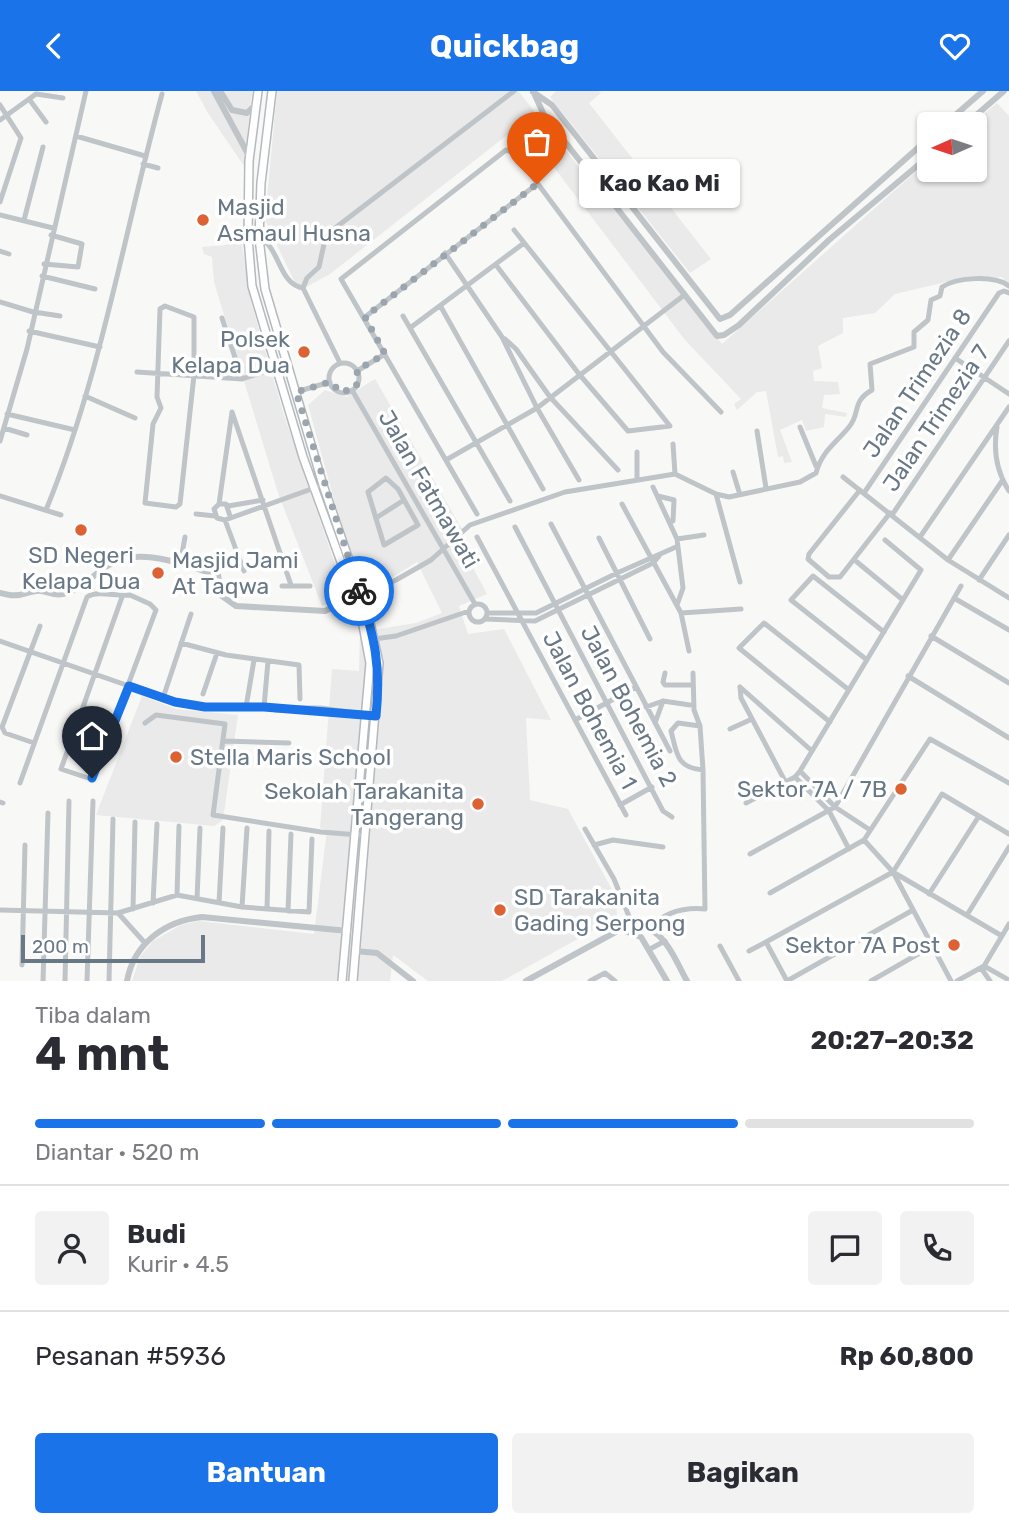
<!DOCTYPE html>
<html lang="id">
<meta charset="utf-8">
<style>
body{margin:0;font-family:Rubik,sans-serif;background:#f2f2f3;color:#2b2b33;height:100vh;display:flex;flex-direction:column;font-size:26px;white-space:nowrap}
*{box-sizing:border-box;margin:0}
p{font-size:23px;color:#7c7c81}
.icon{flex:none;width:38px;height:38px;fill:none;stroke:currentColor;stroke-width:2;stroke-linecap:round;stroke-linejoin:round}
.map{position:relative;height:890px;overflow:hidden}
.side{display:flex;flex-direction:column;background:#fff;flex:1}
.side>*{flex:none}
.needle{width:46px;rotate:267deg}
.controls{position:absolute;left:917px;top:21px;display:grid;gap:14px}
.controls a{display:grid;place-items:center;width:70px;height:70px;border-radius:7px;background:#fff;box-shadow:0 2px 5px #0004;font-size:35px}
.scale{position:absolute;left:21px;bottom:18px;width:184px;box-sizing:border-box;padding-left:7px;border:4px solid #697886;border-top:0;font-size:19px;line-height:24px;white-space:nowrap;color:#697886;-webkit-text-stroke:5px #fff;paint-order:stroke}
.pin{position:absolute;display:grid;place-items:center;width:60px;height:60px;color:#fff;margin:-72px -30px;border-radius:50% 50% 50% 0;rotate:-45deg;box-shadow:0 0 7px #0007}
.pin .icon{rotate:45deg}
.courier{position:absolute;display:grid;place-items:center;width:70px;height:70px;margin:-35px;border:5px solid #1a73e8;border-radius:50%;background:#fff;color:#222;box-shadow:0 2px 9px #0007}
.bubble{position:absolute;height:49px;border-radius:7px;background:#fff;box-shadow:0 2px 5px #0004;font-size:23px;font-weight:700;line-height:49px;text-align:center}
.headline em{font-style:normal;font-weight:700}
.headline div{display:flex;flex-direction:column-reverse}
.headline{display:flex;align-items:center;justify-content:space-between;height:119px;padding:0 35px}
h1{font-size:46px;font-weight:700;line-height:52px}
.bar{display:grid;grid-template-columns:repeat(4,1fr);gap:10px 7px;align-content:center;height:84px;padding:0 35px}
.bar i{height:9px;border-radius:5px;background:#e1e1e2}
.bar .active{background:#1a73e8}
.bar p{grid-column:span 4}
.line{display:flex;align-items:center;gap:18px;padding:0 35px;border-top:2px solid #e1e1e2}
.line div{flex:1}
.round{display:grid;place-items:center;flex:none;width:74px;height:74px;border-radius:7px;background:#f2f2f3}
.action{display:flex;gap:14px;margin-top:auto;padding:14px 35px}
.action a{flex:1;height:80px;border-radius:7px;background:#1a73e8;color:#fff;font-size:28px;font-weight:700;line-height:80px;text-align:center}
.action a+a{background:#f2f2f3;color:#2b2b33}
header{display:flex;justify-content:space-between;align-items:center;height:91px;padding:0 35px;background:#1a73e8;color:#fff;font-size:32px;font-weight:700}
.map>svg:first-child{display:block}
.built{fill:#e9eae9}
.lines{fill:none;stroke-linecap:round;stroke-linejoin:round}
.secondary-casing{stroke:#b4b9be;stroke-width:10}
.minor{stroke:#bfc4c8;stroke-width:5}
.tertiary{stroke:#bfc4c8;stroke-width:6}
.secondary{stroke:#fff;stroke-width:7}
.done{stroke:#9ba5ad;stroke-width:7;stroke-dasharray:0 12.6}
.route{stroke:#1a73e8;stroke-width:9}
.poi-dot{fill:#dd6132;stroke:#fff;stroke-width:2.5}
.labels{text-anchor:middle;stroke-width:7;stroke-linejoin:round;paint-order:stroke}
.poi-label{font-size:23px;fill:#697886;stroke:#fff;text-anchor:start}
.street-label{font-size:23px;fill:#697886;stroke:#fff}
</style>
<header><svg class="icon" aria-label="back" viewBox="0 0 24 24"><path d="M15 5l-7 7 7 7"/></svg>Quickbag<svg class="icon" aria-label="heart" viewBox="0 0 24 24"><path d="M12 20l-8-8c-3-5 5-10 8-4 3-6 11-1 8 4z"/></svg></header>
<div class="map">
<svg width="1009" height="890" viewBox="0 0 1009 890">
<rect width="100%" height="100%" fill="#f8f9f6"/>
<path class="built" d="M196 0H252L244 75 208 22Z
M277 0H518L722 253 929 69V79H975V33H972L997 12 1009 25V194L1002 186 955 189 895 203 875 222 843 227V242L818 255 822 277 813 280 814 290 838 291 840 303 824 304 822 317 847 322 846 326 825 323 824 336 806 340 802 329 780 339 792 371 784 372 783 365 778 366 766 300 757 301 737 319 734 313 741 308 685 249 521 33 330 183 299 200 265 129Z
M556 0H599L601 2 589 12 711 168 690 182 550 6Z
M241 147 251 211 284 324 346 505 322 515 278 402 214 191 212 166 204 163 202 156 226 154Z
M375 288 462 438 456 445 487 503 459 515 468 543 504 538 551 629 526 627 530 709 568 718 616 806 617 826 502 890H428L393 864 390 890H132L140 866 153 850 181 834 199 830 314 843 327 739 320 737 332 578 359 580 360 541 416 532 442 522 417 471 388 489 362 499 344 445 308 314 325 299 346 306Z
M142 605 176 618 238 624 223 729 214 735 96 724Z"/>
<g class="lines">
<defs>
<path id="secondary" d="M258 0 249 70 248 147 252 195 303 366 362 529 370 572 342 890
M272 0 261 92 259 147 265 198 323 394 369 527 379 572 353 890"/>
</defs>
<use href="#secondary" class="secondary-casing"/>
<path class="minor" d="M29 8 46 31
M0 14 21 47 0 111
M0 29 36 3 63 7
M76 45 145 65
M143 73 158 77
M0 124 53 137
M24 129 43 56
M259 147C280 155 278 193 303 197
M0 160 9 163
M445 162 502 246 537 317 579 389
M44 173 78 176 82 153 51 144
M496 174 579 283 628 340 670 335 514 139
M42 185 95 198
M303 197 307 187 319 176 326 144 514 0
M303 197 340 272
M0 211 33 221
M165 215 194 226V284L180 413 176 416 145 412 153 333 161 317 157 306 160 218Z
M441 216 543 398
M34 221 60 225
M403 225 510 410
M365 226 537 93
M222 227 242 288
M410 237 524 152
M29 240 100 256
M505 248 516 258 550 306 618 379
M955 267 1009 303
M329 287a15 15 0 1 1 30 0a15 15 0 1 1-30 0Z
M357 280 385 263
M137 281 242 288 287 273
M352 299 475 513
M296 301 330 291
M85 305 135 327
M232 321 291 494
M7 323 75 339
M800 336 816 375
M997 336C993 359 996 380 1009 400
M4 337 27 344
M757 340 766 397
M0 350 27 258 86 0
M673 353 675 383
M446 369 537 317 683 205
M733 381 740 404
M843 386 948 469 1009 507
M386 387 398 398 418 434 384 454 368 401Z
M637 387V361
M653 396 677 448 683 497 677 514
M860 399 809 463 808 468 829 486H840L890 422
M864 402 999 202 1004 200 1009 202
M716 403 740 491
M0 405 61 424
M658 405 674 409 673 430
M219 413 232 321
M622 413 681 522 689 560
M228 415 263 409
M46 419C101 285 124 142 162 3
M196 423 215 425
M477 423 341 188 506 59 515 62 663 261 721 321
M892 424 1009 250
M230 425 226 413H219L214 418 217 427 225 429 317 396
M376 427 404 409
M225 429 244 480
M551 433 670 660
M515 436 663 720 672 726
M477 446 626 724
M920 446 1009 316
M599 447 650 548
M677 448 704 444
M948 469 1002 390
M857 471 903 509
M180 474 185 446
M979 489 1009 444
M282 495H310
M360 504 396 489 431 469 470 434 565 401 675 383 716 403 729 406 800 391 816 382C822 360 835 353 849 336 861 322 851 311 872 299L870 273 914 256V241L928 229 931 209 940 205 942 196C957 186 995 184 1009 195
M954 507 1009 539
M469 522a9 9 0 1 1 18 0a9 9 0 1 1-18 0Z
M488 522H536L617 482 676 456
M681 522 741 518
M486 528 535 530 653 472 659 465
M931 545 1009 592
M374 548 396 545 469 520
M0 550 175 611 205 616 321 617 376 625
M181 552 226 564 299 574 300 608
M867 569 791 509 813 485 884 541
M665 582 663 591 665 594H693
M908 585 1009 647
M740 596 741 607 786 692
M740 596 812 660
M203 603 217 562
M163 607 191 523
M246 616 254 569
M264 616 268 570
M646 616 663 610 690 614
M275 619 325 620
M575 629 636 596
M830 631 739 557 764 532 849 599
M145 632 156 624 225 633 213 724 321 741 359 744
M655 632 663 610
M700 635 703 679
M730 638 752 628
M224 650 289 652
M34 652 5 642 2 636 40 535
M800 680 835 716 870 739
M795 686 829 720 849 758
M20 692 87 506C98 499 117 506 130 504L150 513 156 519 94 685 88 687 61 678 122 506
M0 711 3 712
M746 712 795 686 800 680 921 479 885 449
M620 714 652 696
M585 738 614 788 636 843
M864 749 893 781 951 890
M594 754 613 749 663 756
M750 763 835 716 961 495
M893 781 1002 845
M770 802 864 749 930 648 1009 692
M929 803 979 725
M177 804 179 735
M197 808 200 737
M153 812 157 733
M219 812 223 737
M242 816 247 737
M133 818 135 731
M267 818 269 740
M0 819 118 822 177 804 242 816 309 821 312 748
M288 820 291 743
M118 822 145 852
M967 824 1009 756
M649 837C665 821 683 816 705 818L703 679C676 677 677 662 671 640L678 632 700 635 694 619 693 582
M720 855 739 890
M650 858 665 850
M749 860 766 851
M22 874 25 754
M984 875 1009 889
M981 877 990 890
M43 890 48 722
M65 890 69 710
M87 890 93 710
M109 890 113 728
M590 890 605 882 615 890
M787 890 766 851 893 781 942 703 1009 743
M787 890 913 819
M871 890 932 855
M957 890 984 875 1009 833"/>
<path class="tertiary" d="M214 0 249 65
M220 0 232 19 247 22 256 13
M533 1 552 14 720 228 730 224 929 47
M534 2 544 24 717 245 724 244 739 234 829 149 929 65
M945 33 983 0
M966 33 1004 0
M0 502C19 507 19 503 36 500 45 498 53 506 63 503 86 498 99 474 123 468 153 460 189 476 218 484L222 505 236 515 325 520 357 505
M622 839 641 846 667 890
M355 860 377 862 413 890
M127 890C134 852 165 830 202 826L348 840
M526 890 621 838C659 824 672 863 687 890"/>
<use href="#secondary" class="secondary"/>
</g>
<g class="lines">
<path class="done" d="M359 500 296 301 330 291 341 301 355 297 358 291 357 279 385 263 365 226 537 93"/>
<path class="route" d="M92 687 129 595 175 611 205 616H264L376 625C381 576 375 546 359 500"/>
</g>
<g class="poi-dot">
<circle cx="203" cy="129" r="7"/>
<circle cx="304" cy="261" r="7"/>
<circle cx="81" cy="439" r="7"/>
<circle cx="158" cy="482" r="7"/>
<circle cx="176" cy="666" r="7"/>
<circle cx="901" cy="698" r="7"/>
<circle cx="478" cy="713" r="7"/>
<circle cx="500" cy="819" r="7"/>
<circle cx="954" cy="854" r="7"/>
</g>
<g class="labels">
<g class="poi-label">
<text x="217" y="124">Masjid<tspan x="217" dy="26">Asmaul Husna</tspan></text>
<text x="290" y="256" text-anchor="end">Polsek<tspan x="290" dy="26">Kelapa Dua</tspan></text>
<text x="81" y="472" text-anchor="middle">SD Negeri<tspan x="81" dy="26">Kelapa Dua</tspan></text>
<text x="172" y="477">Masjid Jami<tspan x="172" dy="26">At Taqwa</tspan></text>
<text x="190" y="674">Stella Maris School</text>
<text x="887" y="706" text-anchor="end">Sektor 7A / 7B</text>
<text x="464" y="708" text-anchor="end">Sekolah Tarakanita<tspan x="464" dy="26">Tangerang</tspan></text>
<text x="514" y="814">SD Tarakanita<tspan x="514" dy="26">Gading Serpong</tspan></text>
<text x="940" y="862" text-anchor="end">Sektor 7A Post</text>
</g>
<g class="street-label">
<text transform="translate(917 292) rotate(-56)" y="8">Jalan Trimezia 8</text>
<text transform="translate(936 327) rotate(-56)" y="8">Jalan Trimezia 7</text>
<text transform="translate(429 398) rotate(60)" y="8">Jalan Fatmawati</text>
<text transform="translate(629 615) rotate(62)" y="8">Jalan Bohemia 2</text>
<text transform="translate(590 619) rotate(62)" y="8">Jalan Bohemia 1</text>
</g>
</g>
</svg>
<div class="controls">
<a><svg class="needle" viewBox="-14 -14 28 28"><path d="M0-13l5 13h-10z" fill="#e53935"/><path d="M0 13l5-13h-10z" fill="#7c7c81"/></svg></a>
</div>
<div class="scale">200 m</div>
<div class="pin" style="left:537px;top:93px;background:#ea580c"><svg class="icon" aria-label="bag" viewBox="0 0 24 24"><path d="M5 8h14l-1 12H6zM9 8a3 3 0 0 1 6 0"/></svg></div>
<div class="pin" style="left:92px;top:687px;background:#1f2937"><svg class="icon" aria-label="home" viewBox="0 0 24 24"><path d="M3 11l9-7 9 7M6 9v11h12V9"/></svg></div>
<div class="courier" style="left:359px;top:500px"><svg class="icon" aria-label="bike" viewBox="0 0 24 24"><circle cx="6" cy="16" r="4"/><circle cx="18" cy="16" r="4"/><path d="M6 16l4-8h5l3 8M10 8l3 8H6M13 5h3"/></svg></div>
<div class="bubble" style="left:579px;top:68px;width:161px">Kao Kao Mi</div>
</div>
<section class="side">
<div class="headline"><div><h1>4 mnt</h1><p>Tiba dalam</p></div><em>20:27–20:32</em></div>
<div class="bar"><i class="active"></i><i class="active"></i><i class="active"></i><i></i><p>Diantar · 520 m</p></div>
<div class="line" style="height:126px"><a class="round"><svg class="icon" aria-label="person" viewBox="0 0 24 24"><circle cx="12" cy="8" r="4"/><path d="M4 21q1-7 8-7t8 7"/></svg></a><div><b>Budi</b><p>Kurir · 4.5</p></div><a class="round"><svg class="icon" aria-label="chat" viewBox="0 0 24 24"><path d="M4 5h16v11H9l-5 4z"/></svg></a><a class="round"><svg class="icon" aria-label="phone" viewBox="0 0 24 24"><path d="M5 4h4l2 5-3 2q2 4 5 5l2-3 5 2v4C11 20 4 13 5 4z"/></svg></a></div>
<div class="line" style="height:91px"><div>Pesanan #5936</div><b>Rp 60,800</b></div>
<div class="action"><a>Bantuan</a><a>Bagikan</a></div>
</section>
